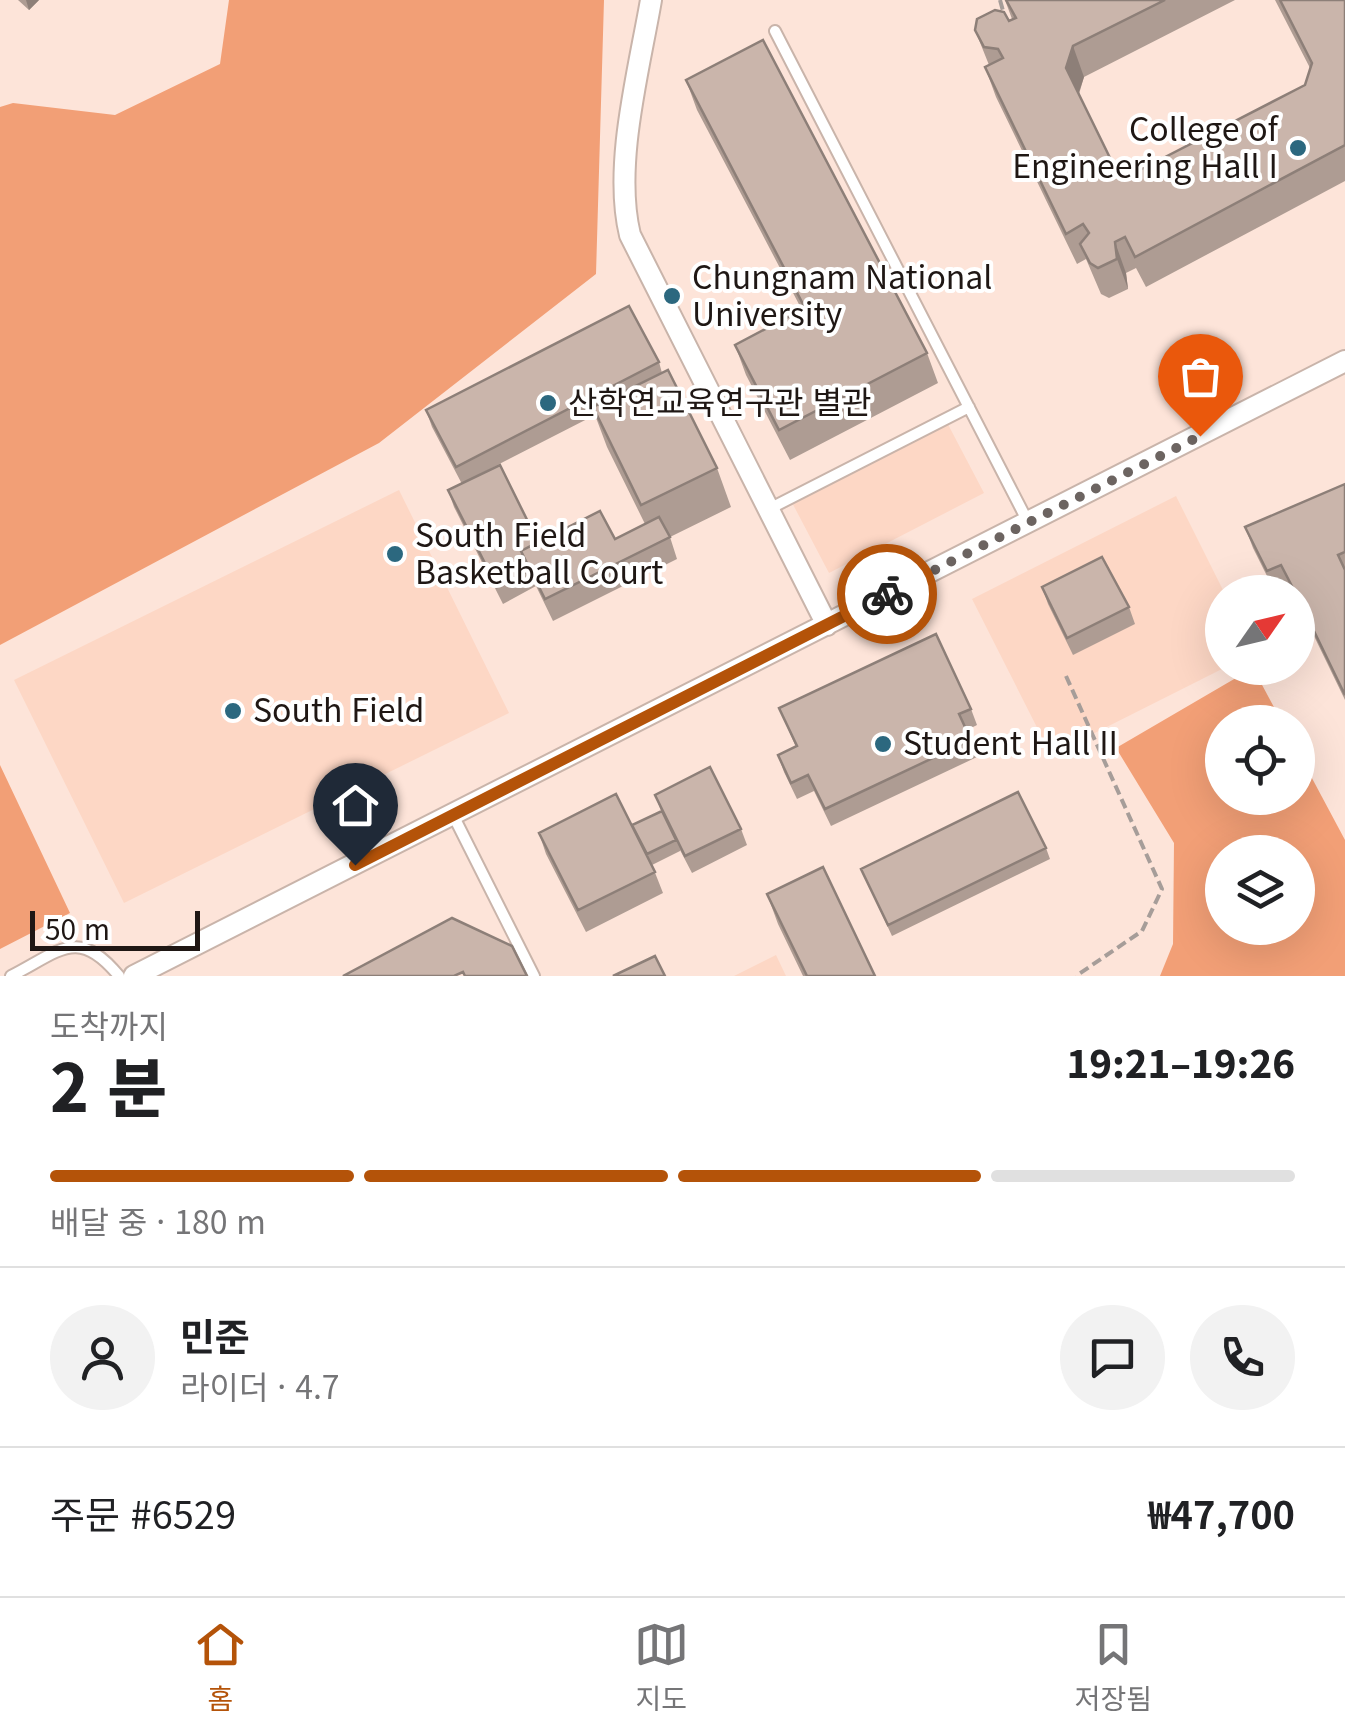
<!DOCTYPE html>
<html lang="ko">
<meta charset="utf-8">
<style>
body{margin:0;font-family:Georgia,"Noto Sans KR",serif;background:#f2f2f2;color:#202124;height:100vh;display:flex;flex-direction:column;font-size:38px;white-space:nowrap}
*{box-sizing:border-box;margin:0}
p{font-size:32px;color:#757577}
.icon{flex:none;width:55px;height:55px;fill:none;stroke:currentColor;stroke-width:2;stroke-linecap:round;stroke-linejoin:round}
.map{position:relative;height:976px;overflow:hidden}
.details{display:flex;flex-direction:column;background:#fff;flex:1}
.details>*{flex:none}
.needle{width:65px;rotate:56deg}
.controls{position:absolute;left:1205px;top:575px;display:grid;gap:20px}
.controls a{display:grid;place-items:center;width:110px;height:110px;border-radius:50%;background:#fff;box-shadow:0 10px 40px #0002;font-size:50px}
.scale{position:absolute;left:30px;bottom:25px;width:170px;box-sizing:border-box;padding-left:10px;border:5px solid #1f1714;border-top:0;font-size:28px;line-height:35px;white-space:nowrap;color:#1f1714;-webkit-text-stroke:8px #fff;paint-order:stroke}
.pin{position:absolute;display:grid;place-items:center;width:85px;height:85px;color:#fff;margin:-102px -42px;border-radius:50% 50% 50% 0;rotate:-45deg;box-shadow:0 0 10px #0007}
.pin .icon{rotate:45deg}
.courier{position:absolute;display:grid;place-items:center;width:100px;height:100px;margin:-50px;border:8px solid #b45309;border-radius:50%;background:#fff;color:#222;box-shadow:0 2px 12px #0007}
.summary em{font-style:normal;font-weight:800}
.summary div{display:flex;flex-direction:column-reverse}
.summary{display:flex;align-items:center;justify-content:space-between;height:170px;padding:0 50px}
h1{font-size:65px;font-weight:800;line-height:75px}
.bar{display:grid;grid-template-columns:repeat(4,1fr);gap:15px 10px;align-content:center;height:120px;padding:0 50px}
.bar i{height:12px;border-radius:8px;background:#e0e0e0}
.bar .active{background:#b45309}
.bar p{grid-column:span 4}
.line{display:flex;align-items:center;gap:25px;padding:0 50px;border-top:2px solid #e0e0e0}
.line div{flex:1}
.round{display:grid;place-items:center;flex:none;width:105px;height:105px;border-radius:52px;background:#f2f2f2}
.menu{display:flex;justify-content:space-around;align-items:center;height:140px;border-top:2px solid #e0e0e0;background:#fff;font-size:28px;color:#757577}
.menu a{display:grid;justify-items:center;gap:5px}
.menu .active{color:#b45309}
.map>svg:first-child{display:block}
.built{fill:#fde4d9;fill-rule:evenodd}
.green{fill:#fdd7c5}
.forest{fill:#f29f76;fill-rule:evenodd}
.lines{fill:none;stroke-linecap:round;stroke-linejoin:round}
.service-casing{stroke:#c9b4aa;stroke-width:14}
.minor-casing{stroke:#c9b4aa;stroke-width:24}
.path{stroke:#a69d99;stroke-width:4;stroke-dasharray:10 5;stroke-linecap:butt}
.service{stroke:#fff;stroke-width:10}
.minor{stroke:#fff;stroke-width:20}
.wall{fill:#ae9c93;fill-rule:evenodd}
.shaded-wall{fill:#8d7f78}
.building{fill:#cab5ab;stroke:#8d7f78;stroke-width:2.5}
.done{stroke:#6c6461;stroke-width:10;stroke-dasharray:0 18}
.route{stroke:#b45309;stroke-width:12}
.poi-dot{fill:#2c687f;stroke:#fff;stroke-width:4}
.labels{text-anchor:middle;stroke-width:8;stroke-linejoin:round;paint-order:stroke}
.poi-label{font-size:32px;fill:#1f1714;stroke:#fff;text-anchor:start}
</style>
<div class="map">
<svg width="1345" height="976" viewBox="0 0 1345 976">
<rect width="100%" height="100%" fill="#fcf3ef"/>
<path class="built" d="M0 0H1345V976H0ZM1222 592H1298V668H1222ZM1222 722H1298V798H1222ZM1222 852H1298V928H1222Z"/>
<path class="green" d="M942 413 984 493 829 573 787 493Z
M399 490 509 713 124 903 14 680Z
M1176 496 1224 592V668L1051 755 972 599Z
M776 955 786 976H734Z"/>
<path class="forest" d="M229 0H604L596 274 379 443 0 645V107L13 103 115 115 220 64Z
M1253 668 1282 722H1222V798H1298V752L1345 840V976H1160L1173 944 1174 843 1116 748ZM1298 852V928H1222V852Z
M0 765 70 913 0 949Z"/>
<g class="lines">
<defs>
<path id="service" d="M775 31 1028 522
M769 509 969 407
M453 815 534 976
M11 976C60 951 78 926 119 976"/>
<path id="minor" d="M651 0C639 70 613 166 630 235L827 625
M134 976 1345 361"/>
</defs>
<use href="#service" class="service-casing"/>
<use href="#minor" class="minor-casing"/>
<path class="path" d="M1000 0 1003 11
M1066 676 1162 889 1142 931 1076 976"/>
<use href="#service" class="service"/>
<use href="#minor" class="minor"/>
</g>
<path class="wall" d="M18 0H39L29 10Z
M1005 0H1235L1084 77 1079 94 1113 164 1138 171 1305 85 1310 68 1275 0H1345V181L1146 287 1136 268 1126 273 1128 289 1109 298 1101 294 1086 259 1077 264 996 97 985 67 989 65 975 30 1012 19Z
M686 80 927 353 938 383 790 460 746 375 735 345 802 310 697 110Z
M659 362 662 373 717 468 731 507 670 537 677 559 553 621 536 586 503 604 454 507 448 490 462 484 432 427 426 410ZM595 415 607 447 645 524 615 539 538 542 462 483Z
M1345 484V700L1298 603V592H1292L1289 586 1275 592 1253 548 1245 527Z
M1042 587 1129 607 1135 624 1073 655 1048 604Z
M779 708 971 709 977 725 967 730 977 757 831 826 814 791 797 799 784 772 778 755 796 747Z
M655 795 741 829 747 845 692 873 680 850V851L652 865 663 893 586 932 546 854 539 833 632 825 661 811Z
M1046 848 1050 859 892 936 861 869Z
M767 894 875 976H803L778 924Z"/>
<path class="shaded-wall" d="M26 0H39L29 10Z
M1073 46 1084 77 1077 98 1066 68Z
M1115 242 1126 273 1128 289 1117 259Z"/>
<path class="building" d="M1006 0H1165L1073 46 1066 68 1113 164 1138 171 1305 85 1312 63 1280 0H1345V145L1135 257 1125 237 1115 242 1117 259 1098 268 1090 263 1080 244 1089 233 1083 224 1066 234 985 67 1003 58 998 49 984 47 975 30 977 19 995 10 1004 12 1009 21 1016 18Z
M763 40 927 353 779 430 735 345 805 308 686 80Z
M629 306 659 362 456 467 426 410Z
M668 370 717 468 641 505 593 407Z
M500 465 538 542 521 551 530 570 497 587 448 490Z
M1345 484V552L1338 555 1345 570V695L1298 598V592H1295L1281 565 1267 571 1245 527Z
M600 511 615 539 659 517 670 537 545 599 521 551Z
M1102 557 1129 607 1067 638 1042 587Z
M936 634 971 709 959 714 971 740 825 809 808 775 791 783 778 755 797 746 779 708Z
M710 767 741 829 685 856 655 795Z
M1018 792 1046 848 888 925 861 869Z
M616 794 655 872 578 910 539 833Z
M662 811 676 840 647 854 632 825Z
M823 867 875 976H807L767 894Z
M452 918 512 946 527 976H465L463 972 454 976H343Z
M655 956 665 976H613Z"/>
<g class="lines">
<path class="done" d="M887 594 1200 436"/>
<path class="route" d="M355 865 887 594"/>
</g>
<g class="poi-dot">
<circle cx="1298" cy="148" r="10"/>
<circle cx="672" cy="296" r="10"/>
<circle cx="548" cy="403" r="10"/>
<circle cx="395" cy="554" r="10"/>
<circle cx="233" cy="711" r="10"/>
<circle cx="883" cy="744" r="10"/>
</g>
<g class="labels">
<g class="poi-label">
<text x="1278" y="141" text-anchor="end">College of<tspan x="1278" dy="37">Engineering Hall I</tspan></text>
<text x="692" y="289">Chungnam National<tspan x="692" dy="37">University</tspan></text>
<text x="568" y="414">산학연교육연구관 별관</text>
<text x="415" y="547">South Field<tspan x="415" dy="37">Basketball Court</tspan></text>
<text x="253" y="722">South Field</text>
<text x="903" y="755">Student Hall II</text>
</g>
</g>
</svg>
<div class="controls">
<a><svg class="needle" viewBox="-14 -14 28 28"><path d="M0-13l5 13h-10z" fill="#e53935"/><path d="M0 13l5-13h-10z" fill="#757577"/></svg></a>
<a><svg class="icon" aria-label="locate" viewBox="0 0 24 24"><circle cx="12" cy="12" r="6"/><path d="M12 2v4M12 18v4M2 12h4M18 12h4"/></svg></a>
<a><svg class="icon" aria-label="layers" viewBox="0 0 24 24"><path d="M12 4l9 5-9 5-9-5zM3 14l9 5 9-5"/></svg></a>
</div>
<div class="scale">50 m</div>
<div class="pin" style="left:1200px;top:436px;background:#ea580c"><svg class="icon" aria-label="bag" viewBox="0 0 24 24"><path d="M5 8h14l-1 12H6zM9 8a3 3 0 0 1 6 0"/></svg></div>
<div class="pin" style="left:355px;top:865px;background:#1f2937"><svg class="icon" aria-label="home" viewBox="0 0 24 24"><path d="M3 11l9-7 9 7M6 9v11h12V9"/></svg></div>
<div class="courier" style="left:887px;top:594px"><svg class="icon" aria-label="bike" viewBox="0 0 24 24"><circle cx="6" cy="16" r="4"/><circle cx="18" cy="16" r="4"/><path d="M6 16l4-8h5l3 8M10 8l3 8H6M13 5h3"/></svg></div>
</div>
<section class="details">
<div class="summary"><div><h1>2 분</h1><p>도착까지</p></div><em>19:21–19:26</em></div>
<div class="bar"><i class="active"></i><i class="active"></i><i class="active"></i><i></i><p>배달 중 · 180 m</p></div>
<div class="line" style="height:180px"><a class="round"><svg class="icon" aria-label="person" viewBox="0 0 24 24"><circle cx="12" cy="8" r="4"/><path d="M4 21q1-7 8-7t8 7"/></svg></a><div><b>민준</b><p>라이더 · 4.7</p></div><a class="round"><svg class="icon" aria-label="chat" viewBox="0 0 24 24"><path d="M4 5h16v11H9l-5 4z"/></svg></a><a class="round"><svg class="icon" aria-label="phone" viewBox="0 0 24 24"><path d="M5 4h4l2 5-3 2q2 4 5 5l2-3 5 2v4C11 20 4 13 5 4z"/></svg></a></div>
<div class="line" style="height:130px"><div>주문 #6529</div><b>₩47,700</b></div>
</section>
<nav class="menu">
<a class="active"><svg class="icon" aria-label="home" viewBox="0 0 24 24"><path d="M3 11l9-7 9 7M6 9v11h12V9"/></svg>홈</a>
<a><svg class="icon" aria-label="map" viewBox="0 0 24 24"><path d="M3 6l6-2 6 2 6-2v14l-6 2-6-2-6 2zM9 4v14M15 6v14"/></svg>지도</a>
<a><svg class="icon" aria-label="saved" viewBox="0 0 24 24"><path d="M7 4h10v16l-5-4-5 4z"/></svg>저장됨</a>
</nav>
